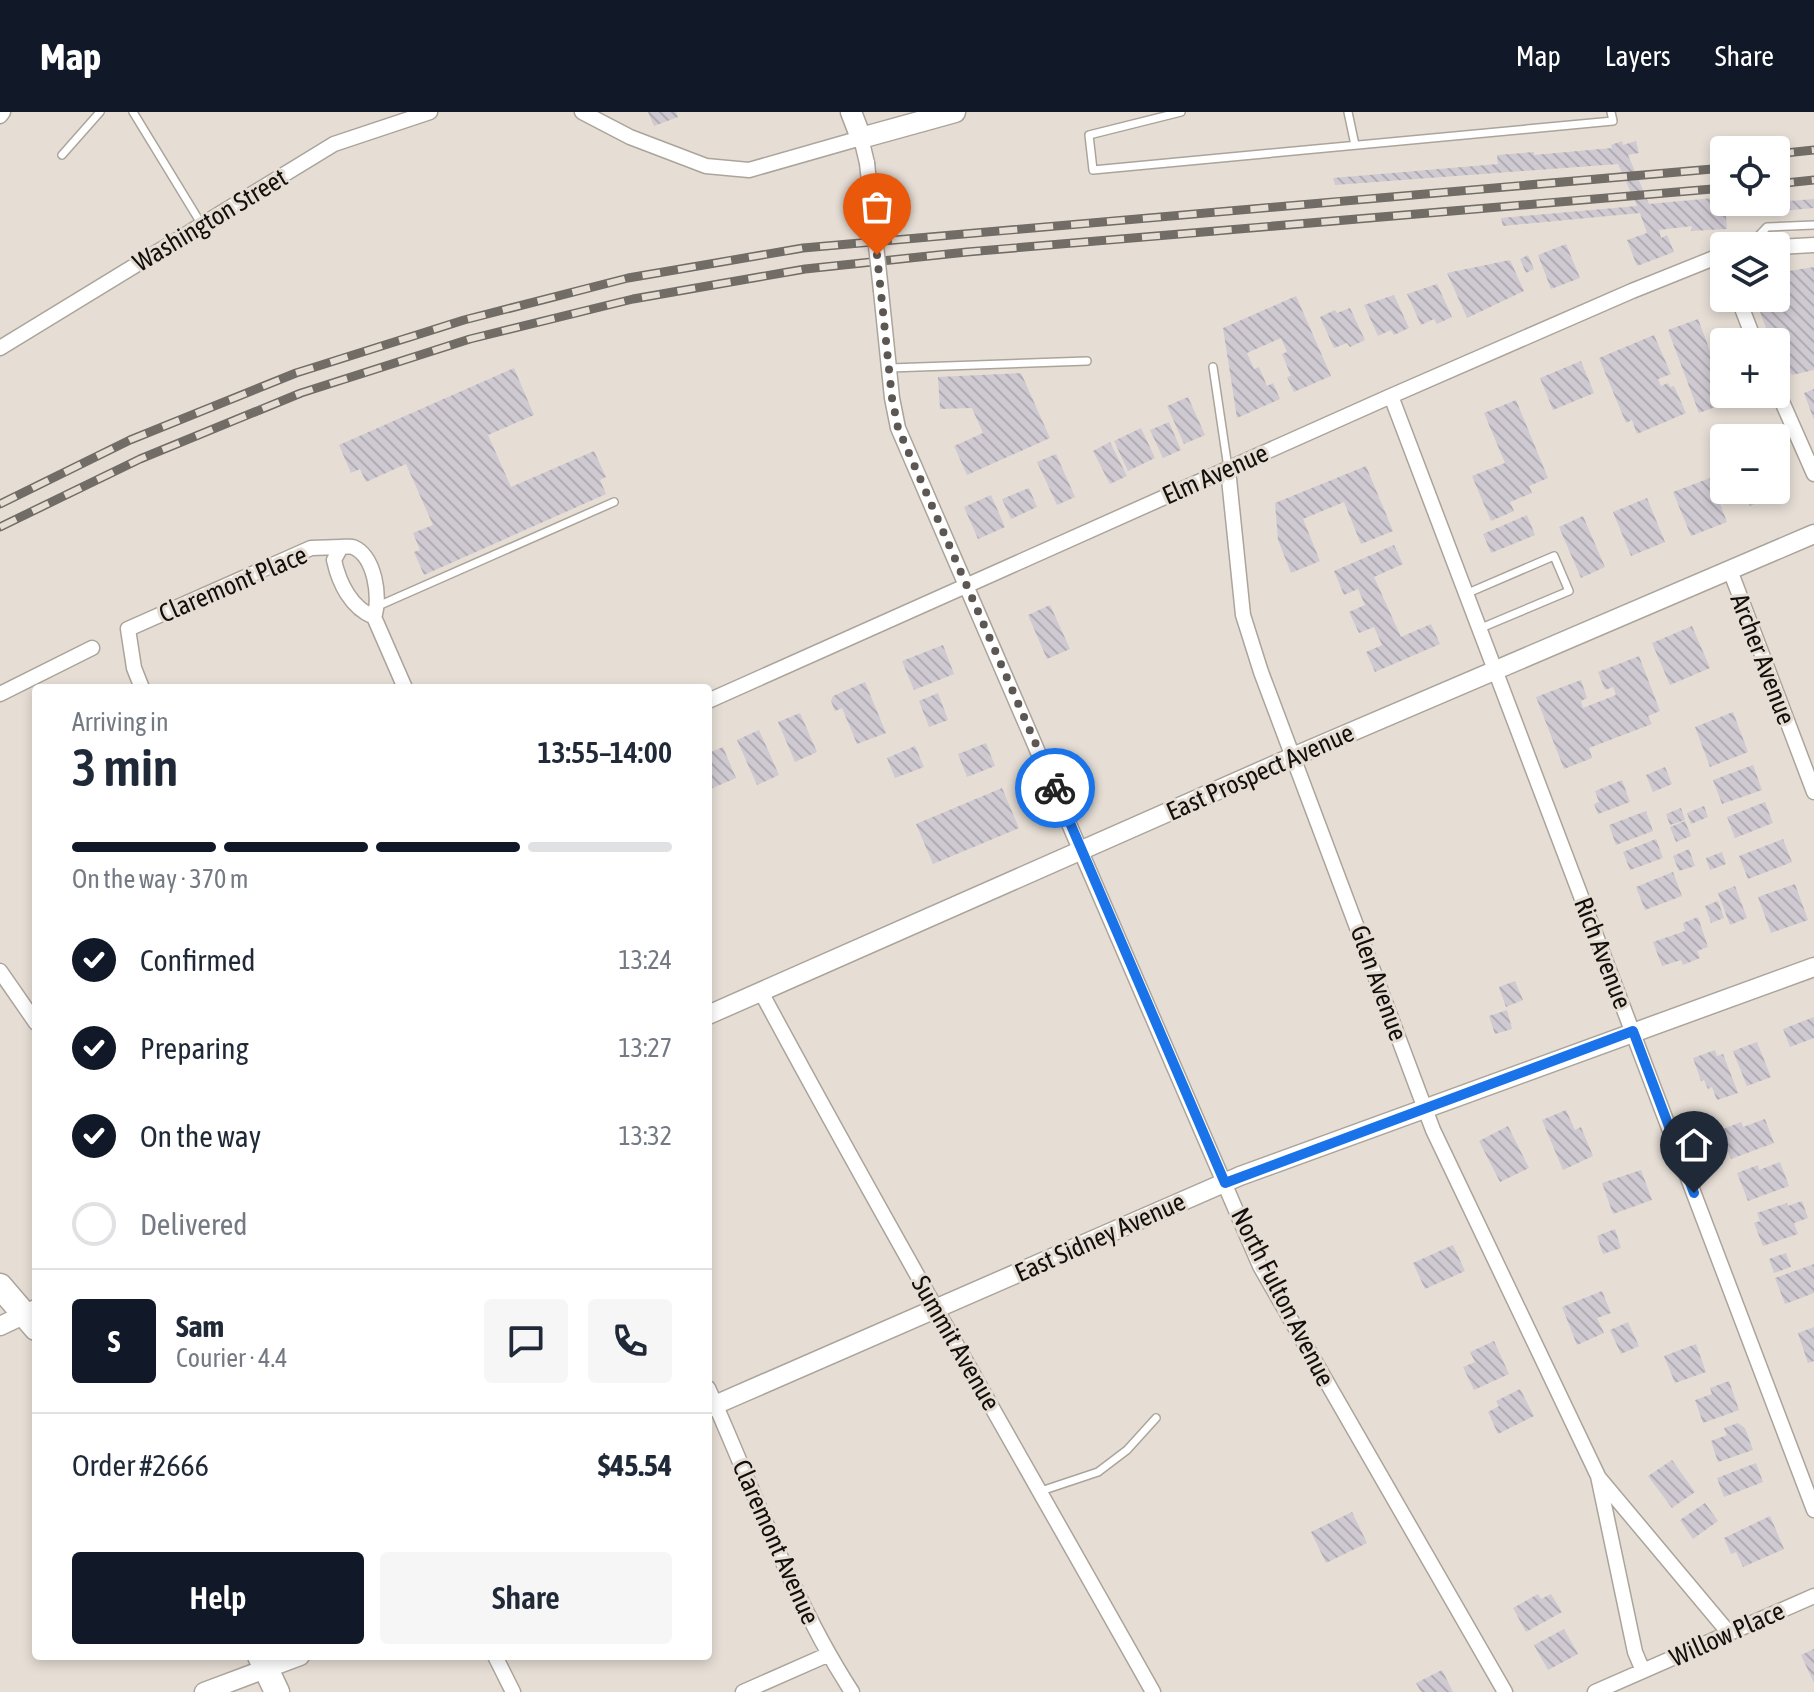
<!DOCTYPE html>
<meta charset="utf-8">
<style>
body{margin:0;font-family:"Asap Condensed",sans-serif;background:#f6f6f7;color:#1f2937;height:100vh;display:flex;flex-direction:column;font-size:30px;white-space:nowrap}
*{box-sizing:border-box;margin:0}
p{font-size:26px;color:#747a83}
.icon{flex:none;width:44px;height:44px;fill:none;stroke:currentColor;stroke-width:2;stroke-linecap:round;stroke-linejoin:round}
.map{position:relative;flex:1;overflow:hidden}
.sheet{position:absolute;left:32px;top:572px;width:680px;height:976px;display:flex;flex-direction:column;background:#fff;border-radius:8px;box-shadow:0 4px 12px #0003}
.sheet>*{flex:none}
.fabs{position:absolute;left:1710px;top:24px;display:grid;gap:16px}
.fabs a{display:grid;place-items:center;width:80px;height:80px;border-radius:8px;background:#fff;box-shadow:0 4px 12px #0003;font-size:40px}
.pin{position:absolute;display:grid;place-items:center;width:68px;height:68px;color:#fff;margin:-82px -34px;border-radius:50% 50% 50% 0;rotate:-45deg;box-shadow:0 0 8px #0007}
.pin .icon{rotate:45deg}
.courier{position:absolute;display:grid;place-items:center;width:80px;height:80px;margin:-40px;border:6px solid #1a73e8;border-radius:50%;background:#fff;color:#222;box-shadow:0 2px 10px #0007}
.summary em{font-style:normal;font-weight:600}
.summary div{display:flex;flex-direction:column-reverse}
.summary{display:flex;align-items:center;justify-content:space-between;height:136px;padding:0 40px}
h1{font-size:52px;font-weight:600;line-height:60px}
.bar{display:grid;grid-template-columns:repeat(4,1fr);gap:12px 8px;align-content:center;height:96px;padding:0 40px}
.bar i{height:10px;border-radius:6px;background:#e0e1e3}
.bar .current{background:#111827}
.bar p{grid-column:span 4}
.line{display:flex;align-items:center;gap:20px;padding:0 40px;border-top:2px solid #e0e1e3}
.line div{flex:1}
.round{display:grid;place-items:center;flex:none;width:84px;height:84px;border-radius:8px;background:#f6f6f7}
ol{padding:0 40px;list-style:none}
li{display:flex;align-items:center;gap:24px;height:88px}
li p{margin-inline-start:auto}
li .icon{padding:8px;border-radius:50%;background:#111827;color:#fff;stroke-width:4}
li:last-child{color:#747a83}
li i{width:44px;height:44px;border:4px solid #e0e1e3;border-radius:50%}
.button{display:flex;gap:16px;margin-top:auto;padding:16px 40px}
.button a{flex:1;height:92px;border-radius:8px;background:#111827;color:#fff;font-size:32px;font-weight:600;line-height:92px;text-align:center}
.button a+a{background:#f6f6f7;color:#1f2937}
header{display:flex;align-items:center;gap:48px;box-sizing:border-box;height:112px;padding:0 40px;background:#111827;color:#fff}
header strong{font-size:38px}
nav{display:flex;gap:44px;margin-inline-start:auto;font-size:28px}
.map>svg:first-child{display:block}
.building{fill:url(#building-back-hatch)}
.lines{fill:none;stroke-linecap:round;stroke-linejoin:round}
.service-casing{stroke:#aba49b;stroke-width:10}
.minor-casing{stroke:#aba49b;stroke-width:17}
.tertiary-casing{stroke:#aba49b;stroke-width:21}
.secondary-casing{stroke:#aba49b;stroke-width:23}
.primary-casing{stroke:#aba49b;stroke-width:27}
.service{stroke:#fff;stroke-width:7}
.minor{stroke:#fff;stroke-width:14}
.tertiary{stroke:#fff;stroke-width:18}
.secondary{stroke:#fff;stroke-width:20}
.primary{stroke:#fff;stroke-width:24}
.rail-casing{stroke:#716c66;stroke-width:9}
.rail{stroke:#e6ded5;stroke-width:6;stroke-dasharray:18;stroke-linecap:butt}
.minor-bridge-casing{stroke:#aba49b;stroke-width:17;stroke-linecap:butt}
.minor-bridge{stroke:#fff;stroke-width:14}
.done{stroke:#5c5752;stroke-width:8;stroke-dasharray:0 14.4}
.route{stroke:#1a73e8;stroke-width:10}
.labels{text-anchor:middle;stroke-width:6;stroke-linejoin:round;paint-order:stroke}
.street-label{font-size:26px;fill:#120f0c;stroke:#e6ded5}
</style>
<header>
<strong>Map</strong>
<nav><a>Map</a><a>Layers</a><a>Share</a></nav>
</header>
<div class="map">
<svg width="1814" height="1580" viewBox="0 0 1814 1580">
<defs>
<pattern id="building-back-hatch" width="6" height="6" patternUnits="userSpaceOnUse" patternTransform="scale(2)"><rect width="6" height="6" fill="#cfc9d2"/><path d="M-1 5l2 2M0 0l6 6M5-1l2 2" fill="none" stroke="#b1abb3"/></pattern>
</defs>
<rect width="100%" height="100%" fill="#e6ded5"/>
<path class="building" d="M648 0H676L678 5 654 14Z
M1622 29 1623 33 1636 29 1639 41 1628 43 1649 92 1724 85V90H1776V80L1789 79V89L1814 87V96L1726 104 1727 117 1691 119 1692 114 1659 118 1661 126 1667 123 1674 140 1637 154 1627 128 1647 121 1640 101 1503 114 1501 106 1637 94 1618 52 1335 73 1333 66 1498 52 1497 43 1534 40V43L1612 36 1611 33Z
M1566 132 1580 166 1551 177 1538 143Z
M1528 143 1534 157 1526 161 1520 147Z
M1510 148 1524 179 1467 206 1447 161Z
M1814 155V258L1792 263 1776 241V230H1771L1755 186H1776V161Z
M1437 172 1452 205 1437 212 1434 207 1421 213 1407 182Z
M1394 183 1409 216 1394 223 1391 218 1378 224 1364 193Z
M1296 184 1331 264 1294 280 1287 265 1291 264 1282 242 1287 240 1281 226 1247 241 1254 257 1259 255 1267 274 1273 271 1280 287 1237 306 1223 216Z
M1350 196 1365 228 1350 235 1347 231 1334 236 1320 205 1335 198 1337 201Z
M1698 207 1724 276V282L1729 290 1699 301 1668 218Z
M1654 223 1671 262 1658 267 1661 274 1668 271 1670 275 1674 274 1686 301 1637 322 1632 308 1626 311 1599 246Z
M1581 249 1594 281 1553 298 1540 266Z
M514 256 534 303 488 323 511 375 594 339 606 365 600 368 606 382 424 463 414 440 420 438 413 421 433 413 406 352 366 370 360 357 351 361 339 333Z
M1021 261 1050 326 967 363 954 334 983 321 972 296 940 297 938 265Z
M1814 277V308L1804 281Z
M1188 285 1205 323 1184 332 1167 294Z
M1516 288 1548 366 1529 374 1532 381 1510 390 1514 399 1491 409 1472 364 1505 351 1484 301Z
M1169 310 1181 338 1163 346 1150 318Z
M1141 316 1155 346 1128 359 1114 329Z
M1110 330 1127 364 1110 372 1093 339Z
M1056 342 1075 385 1057 393 1037 350Z
M1776 353 1787 378 1750 394 1743 378H1776Z
M1366 354 1393 419 1361 432 1344 390 1303 407 1320 449 1291 461 1278 428 1275 391Z
M1710 366 1727 410 1691 424 1673 380Z
M1029 376 1037 395 1011 407 1002 387Z
M991 383 1005 415 978 427 964 395Z
M1647 386 1665 430 1631 444 1613 400Z
M1527 403 1535 423 1491 441 1483 422Z
M1583 404 1605 455 1581 466 1559 415Z
M1394 433 1403 452 1374 465 1401 525 1431 512 1440 532 1375 560 1366 540 1382 533 1374 515 1359 521 1349 500 1365 493 1358 477 1344 483 1334 459Z
M1050 493 1070 537 1047 547 1028 503Z
M1692 514 1710 556 1670 573 1652 531Z
M943 533 954 562 914 578 902 549Z
M1639 544 1660 599 1648 604 1652 612 1589 636 1592 646 1564 657 1536 585 1581 568 1587 586 1581 589 1583 596 1616 583 1613 575 1605 578 1598 560Z
M865 570 886 621 857 632 842 596 835 599 831 589 833 584Z
M938 581 948 608 929 615 919 589Z
M1733 600 1748 640 1710 655 1695 615Z
M800 601 817 640 795 650 778 610Z
M759 618 779 663 757 673 737 628Z
M986 631 995 654 967 665 958 642Z
M915 634 924 655 895 666 887 646Z
M723 635 736 666 708 678V641Z
M1753 653 1762 678 1722 692 1713 668Z
M1665 655 1672 672 1653 680 1646 663Z
M1622 668 1630 690 1598 702 1594 692 1599 690 1595 679Z
M1002 676 1019 716 933 752 916 712Z
M1765 690 1773 711 1735 726 1727 705Z
M1704 694 1708 705 1691 712 1687 701Z
M1681 696 1685 708 1670 713 1666 702Z
M1646 699 1653 719 1616 733 1609 713Z
M1685 709 1691 724 1676 730 1670 715Z
M1656 727 1663 746 1630 758 1623 740Z
M1783 727 1792 750 1748 767 1739 744Z
M1689 737 1695 754 1679 759 1673 744Z
M1722 740 1726 752 1710 758 1706 746Z
M1673 760 1682 784 1645 798 1636 775Z
M1795 772 1808 808 1771 821 1758 785Z
M1735 774 1747 806 1730 813 1718 781Z
M1718 789 1724 806 1711 811 1705 794Z
M1698 805 1708 835 1697 839 1700 846 1683 853 1681 848 1662 854 1653 830 1685 819 1683 811Z
M1515 869 1523 888 1506 895 1499 875Z
M1507 898 1512 917 1495 922 1489 904Z
M1814 905V926L1790 935 1783 917Z
M1757 930 1771 965 1747 974 1733 939Z
M1715 938 1717 944 1723 942 1738 981 1717 988 1712 975 1708 977 1704 968 1701 969 1693 946Z
M1566 998 1575 1018 1581 1015 1593 1044 1563 1058 1542 1008Z
M1765 1007 1774 1031 1731 1047 1722 1023 1725 1022 1723 1017 1741 1010 1743 1015Z
M1508 1014 1529 1056 1500 1070 1479 1029Z
M1780 1050 1789 1074 1748 1089 1737 1061 1758 1053 1759 1058Z
M1641 1058 1652 1088 1613 1102 1602 1071Z
M1802 1089 1808 1106 1794 1111 1798 1122 1763 1134 1754 1111 1760 1109 1757 1101 1787 1091 1788 1094Z
M1615 1117 1621 1136 1603 1142 1597 1124Z
M1453 1133 1465 1159 1425 1177 1413 1151Z
M1786 1141 1791 1155 1774 1161 1769 1147Z
M1814 1152V1181L1785 1192 1775 1166Z
M1602 1179 1611 1201 1597 1206 1604 1221 1577 1233 1562 1195Z
M1628 1210 1639 1234 1621 1242 1610 1218Z
M1814 1215V1249L1808 1251 1798 1221Z
M1494 1229 1509 1262 1474 1278 1463 1255 1475 1250 1470 1240Z
M1696 1232 1706 1260 1675 1271 1664 1244Z
M1729 1269 1739 1298 1703 1311 1695 1288 1712 1282 1710 1276Z
M1520 1277 1534 1304 1498 1322 1488 1300 1499 1294 1496 1289Z
M1738 1311 1745 1316 1753 1338 1718 1350 1711 1329 1727 1323 1724 1316Z
M1672 1348 1695 1380 1672 1396 1648 1364Z
M1756 1351 1763 1370 1724 1385 1717 1366Z
M1705 1391 1718 1409 1693 1427 1680 1408Z
M1352 1400 1367 1431 1326 1451 1311 1420Z
M1770 1404 1784 1437 1743 1455 1736 1440 1731 1442 1724 1426Z
M1538 1482 1541 1487 1551 1482 1562 1500 1526 1520 1513 1496Z
M1564 1517 1578 1542 1548 1558 1534 1533Z
M1814 1537V1571L1801 1543Z
M1442 1558 1453 1580H1421L1416 1571Z"/>
<g class="lines">
<defs>
<path id="service" d="M133 0 202 113
M1181 0 1089 23 1093 58 1613 9 1611 0
M1348 0 1355 33
M62 43 100 0
M1749 134 1767 115 1814 113
M1213 255 1228 356
M890 256 1087 249
M1468 481 1554 444 1569 479 1481 516
M378 494 614 390
M1041 1379 1098 1360 1127 1338 1156 1306"/>
<path id="minor" d="M582 0 630 25 706 54 749 58 861 26 867 51
M0 4 3 0
M1776 135 1814 133
M881 179 892 286 898 316 1260 1154 1505 1580
M1738 186 1755 230
M0 236 334 32 430 0
M1776 276 1814 362
M1391 284 1814 1398
M1228 357 1243 503 1261 560 1433 1018 1598 1364 1635 1540 1643 1559
M1730 458 1814 680
M374 505C351 496 339 471 334 448L341 435C343 435 351 434 353 435 375 444 381 486 374 505L405 576
M142 576 134 556 128 517 311 436 341 435
M0 582 92 536
M708 589 1391 284 1632 179 1724 142
M0 859 36 911
M761 880C888 1116 1022 1347 1153 1580
M708 1276C754 1378 791 1486 852 1580
M1600 1367 1729 1521
M495 1544 513 1580
M743 1580 827 1543
M1595 1580 1814 1484"/>
<path id="tertiary" d="M708 903 1295 644 1814 422
M0 1214 36 1197
M708 1296 1240 1064 1814 855
M204 1580 300 1544"/>
<path id="secondary" d="M851 0 861 26 955 0"/>
<path id="primary" d="M0 1174 36 1216
M260 1544 277 1580"/>
</defs>
<use href="#service" class="service-casing"/>
<use href="#minor" class="minor-casing"/>
<use href="#tertiary" class="tertiary-casing"/>
<use href="#secondary" class="secondary-casing"/>
<use href="#primary" class="primary-casing"/>
<use href="#service" class="service"/>
<use href="#minor" class="minor"/>
<use href="#tertiary" class="tertiary"/>
<use href="#secondary" class="secondary"/>
<use href="#primary" class="primary"/>
<defs>
<path id="rail" d="M1776 42 1814 38
M1776 72 1814 68
M0 392 130 328 296 261 464 208 628 166 803 136 1724 56
M0 415 140 347 301 281 470 227 633 187 805 157 967 140 1724 76"/>
</defs>
<use href="#rail" class="rail-casing"/>
<use href="#rail" class="rail"/>
<defs>
<path id="minor-bridge" d="M867 51 881 179"/>
</defs>
<use href="#minor-bridge" class="minor-bridge-casing"/>
<use href="#minor-bridge" class="minor-bridge"/>
</g>
<g class="lines">
<path class="done" d="M877 143 892 286 898 316 1055 676"/>
<path class="route" d="M1055 676 1225 1071 1633 919 1694 1081"/>
</g>
<g class="labels">
<g class="street-label">
<text transform="translate(210 108) rotate(-31)" y="9">Washington Street</text>
<text transform="translate(1215 362) rotate(-24)" y="9">Elm Avenue</text>
<text transform="translate(233 472) rotate(-23)" y="9">Claremont Place</text>
<text transform="translate(1763 547) rotate(69)" y="9">Archer Avenue</text>
<text transform="translate(1260 660) rotate(-24)" y="9">East Prospect Avenue</text>
<text transform="translate(1603 841) rotate(69)" y="9">Rich Avenue</text>
<text transform="translate(1379 871) rotate(70)" y="9">Glen Avenue</text>
<text transform="translate(1100 1125) rotate(-24)" y="9">East Sidney Avenue</text>
<text transform="translate(1283 1185) rotate(63)" y="9">North Fulton Avenue</text>
<text transform="translate(956 1231) rotate(60)" y="9">Summit Avenue</text>
<text transform="translate(776 1430) rotate(66)" y="9">Claremont Avenue</text>
<text transform="translate(1727 1522) rotate(-24)" y="9">Willow Place</text>
</g>
</g>
</svg>
<div class="fabs">
<a><svg class="icon" aria-label="locate" viewBox="0 0 24 24"><circle cx="12" cy="12" r="6"/><path d="M12 2v4M12 18v4M2 12h4M18 12h4"/></svg></a>
<a><svg class="icon" aria-label="layers" viewBox="0 0 24 24"><path d="M12 4l9 5-9 5-9-5zM3 14l9 5 9-5"/></svg></a>
<a>+</a>
<a>−</a>
</div>
<div class="pin" style="left:877px;top:143px;background:#ea580c"><svg class="icon" aria-label="bag" viewBox="0 0 24 24"><path d="M5 8h14l-1 12H6zM9 8a3 3 0 0 1 6 0"/></svg></div>
<div class="pin" style="left:1694px;top:1081px;background:#1f2937"><svg class="icon" aria-label="home" viewBox="0 0 24 24"><path d="M3 11l9-7 9 7M6 9v11h12V9"/></svg></div>
<div class="courier" style="left:1055px;top:676px"><svg class="icon" aria-label="bike" viewBox="0 0 24 24"><circle cx="6" cy="16" r="4"/><circle cx="18" cy="16" r="4"/><path d="M6 16l4-8h5l3 8M10 8l3 8H6M13 5h3"/></svg></div>
<section class="sheet">
<div class="summary"><div><h1>3 min</h1><p>Arriving in</p></div><em>13:55–14:00</em></div>
<div class="bar"><i class="current"></i><i class="current"></i><i class="current"></i><i></i><p>On the way · 370 m</p></div>
<ol>
<li><svg class="icon" aria-label="check" viewBox="0 0 24 24"><path d="M5 12l5 5 9-10"/></svg>Confirmed<p>13:24</p></li>
<li><svg class="icon" aria-label="check" viewBox="0 0 24 24"><path d="M5 12l5 5 9-10"/></svg>Preparing<p>13:27</p></li>
<li><svg class="icon" aria-label="check" viewBox="0 0 24 24"><path d="M5 12l5 5 9-10"/></svg>On the way<p>13:32</p></li>
<li><i></i>Delivered</li>
</ol>
<div class="line" style="height:144px"><b class="round" style="background:#111827;color:#fff">S</b><div><b>Sam</b><p>Courier · 4.4</p></div><a class="round"><svg class="icon" aria-label="chat" viewBox="0 0 24 24"><path d="M4 5h16v11H9l-5 4z"/></svg></a><a class="round"><svg class="icon" aria-label="phone" viewBox="0 0 24 24"><path d="M5 4h4l2 5-3 2q2 4 5 5l2-3 5 2v4C11 20 4 13 5 4z"/></svg></a></div>
<div class="line" style="height:104px"><div>Order #2666</div><b>$45.54</b></div>
<div class="button"><a>Help</a><a>Share</a></div>
</section>
</div>
